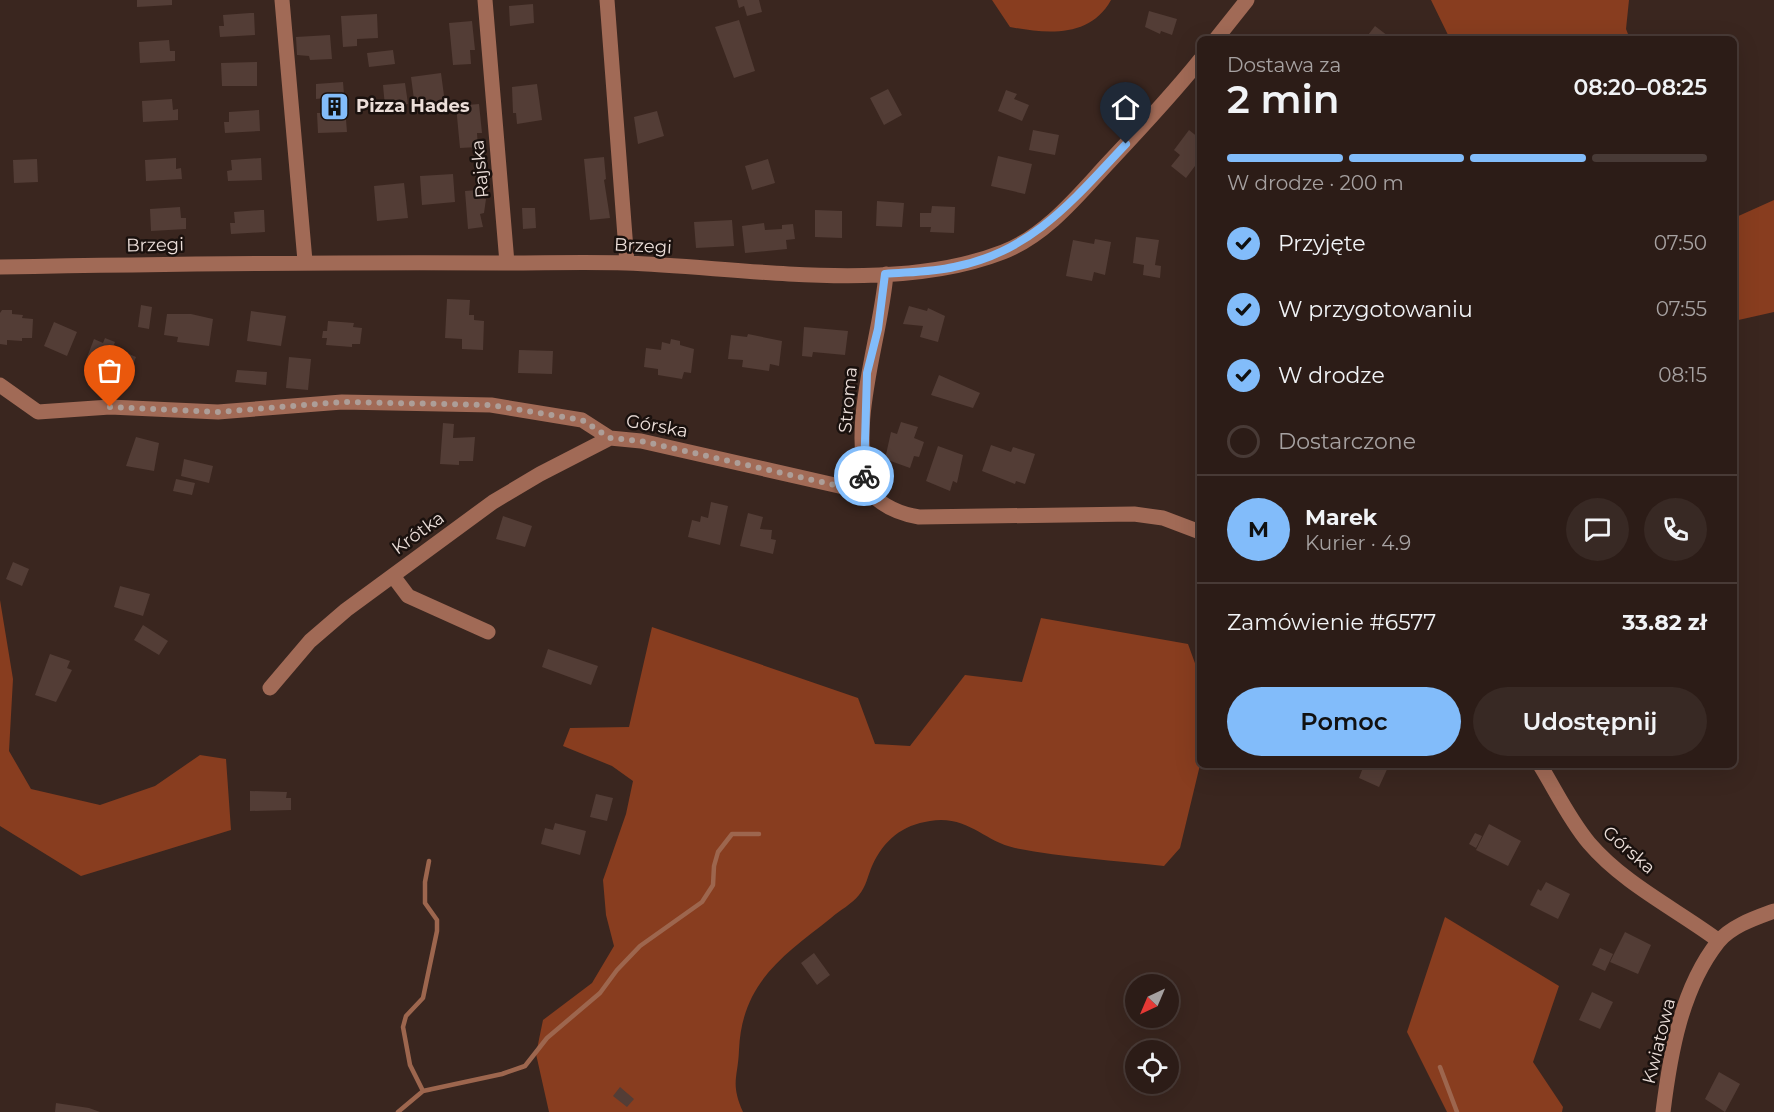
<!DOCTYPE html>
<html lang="pl">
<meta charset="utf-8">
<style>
body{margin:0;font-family:Montserrat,sans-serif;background:#382924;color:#f1f3f6;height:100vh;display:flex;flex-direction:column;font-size:22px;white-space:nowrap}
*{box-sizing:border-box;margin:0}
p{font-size:20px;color:#a6a1a1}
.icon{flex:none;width:33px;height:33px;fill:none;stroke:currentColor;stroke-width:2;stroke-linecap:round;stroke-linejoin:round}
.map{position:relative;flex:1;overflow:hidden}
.sheet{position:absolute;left:1197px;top:36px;width:540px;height:732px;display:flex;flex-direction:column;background:#2c1c17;border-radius:9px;box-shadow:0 6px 24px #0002,0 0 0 2px #483a36}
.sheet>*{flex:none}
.needle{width:39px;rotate:224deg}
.buttons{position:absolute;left:1125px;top:974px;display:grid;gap:12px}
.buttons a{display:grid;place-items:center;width:54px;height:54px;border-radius:50%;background:#2c1c17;box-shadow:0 6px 24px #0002,0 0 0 2px #483a36;font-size:30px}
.pin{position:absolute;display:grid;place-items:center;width:51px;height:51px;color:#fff;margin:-62px -26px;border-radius:50% 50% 50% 0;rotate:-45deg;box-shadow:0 0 6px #0007}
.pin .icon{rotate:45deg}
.courier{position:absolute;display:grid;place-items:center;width:60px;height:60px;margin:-30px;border:4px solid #82bcfa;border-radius:50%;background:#fff;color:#222;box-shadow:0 2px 8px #0007}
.summary em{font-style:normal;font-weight:600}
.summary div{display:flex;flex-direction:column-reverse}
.summary{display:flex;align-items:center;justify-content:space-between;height:102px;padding:0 30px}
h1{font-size:39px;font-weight:600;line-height:45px}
.bar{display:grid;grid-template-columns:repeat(4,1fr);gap:9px 6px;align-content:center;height:72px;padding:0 30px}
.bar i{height:8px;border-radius:4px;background:#483a36}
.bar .current{background:#82bcfa}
.bar p{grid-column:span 4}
.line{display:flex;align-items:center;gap:15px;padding:0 30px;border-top:2px solid #483a36}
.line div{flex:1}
.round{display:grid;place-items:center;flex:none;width:63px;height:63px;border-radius:32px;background:#382924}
ol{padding:0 30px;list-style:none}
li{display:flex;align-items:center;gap:18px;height:66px}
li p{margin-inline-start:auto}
li .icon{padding:6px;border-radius:50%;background:#82bcfa;color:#111;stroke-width:4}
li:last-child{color:#a6a1a1}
li i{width:33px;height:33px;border:3px solid #483a36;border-radius:50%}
.primary-button{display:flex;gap:12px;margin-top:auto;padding:12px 30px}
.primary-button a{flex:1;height:69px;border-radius:36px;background:#82bcfa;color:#111;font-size:24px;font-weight:600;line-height:69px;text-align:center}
.primary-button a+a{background:#382924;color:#f1f3f6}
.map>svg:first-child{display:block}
.forest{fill:#883d1f}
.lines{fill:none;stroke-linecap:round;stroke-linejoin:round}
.stream{stroke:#9d664e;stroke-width:4.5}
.building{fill:#533d36}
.minor{stroke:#a16a56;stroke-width:15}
.done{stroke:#ad9e98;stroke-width:6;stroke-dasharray:0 10.8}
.route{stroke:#82bcfa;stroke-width:8}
.labels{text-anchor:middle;stroke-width:5;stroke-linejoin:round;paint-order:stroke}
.poi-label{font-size:18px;font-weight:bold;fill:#ebded9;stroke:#1a110e;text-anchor:start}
.street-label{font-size:18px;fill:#ebded9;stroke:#1a110e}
</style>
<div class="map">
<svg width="1774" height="1112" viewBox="0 0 1774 1112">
<rect width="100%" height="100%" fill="#3a261f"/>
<path class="forest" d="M992 0H1111C1090 38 1047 34 1010 27Z
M1431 0H1629L1626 29 1630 39H1450Z
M1774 200V312L1734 321V218Z
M0 600 13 679 9 751 31 789 100 805 155 786 200 755 226 759 231 830 81 876 0 826Z
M1041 618 1188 644 1200 677V765L1180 848 1164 866C1115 860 1063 858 1015 848 983 841 968 815 930 821 902 825 884 840 872 866 868 875 866 887 859 895 852 904 840 910 831 918 783 956 742 982 739 1050 738 1078 730 1083 743 1112H549L536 1054 543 1020 592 983 614 946 606 915 603 880 626 814 633 781 612 766 563 746 570 728 629 727 652 627 858 698 875 744 910 746 965 675 1022 682Z
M1445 917 1559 986 1533 1062 1563 1107 1562 1112H1447L1407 1032Z"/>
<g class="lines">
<path class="stream" d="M1440 1067 1457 1112
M423 1091 410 1065 403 1027 406 1016 423 998 437 931V920L425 903V882L429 861
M398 1112 423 1091 502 1074 525 1066 547 1038 600 993 617 970 640 946 702 902 713 885 714 866 718 852 732 834H759"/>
</g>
<path class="building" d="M137 0H172V5L137 7Z
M737 0H759L762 12 747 16 744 6 739 8Z
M533 4 534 23 510 26 509 6Z
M1149 11 1177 19 1172 35 1161 31 1160 34 1145 27Z
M250 13H254L255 35 220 37 219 26H224L223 15Z
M377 14 378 38 357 39V46L343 47 341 16Z
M739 20 755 71 734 78 715 27Z
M472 21 475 50H470L471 64 453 65 449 23Z
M1375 26 1392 39H1365Z
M330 35 332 59 310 60 309 56 297 55 296 37Z
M169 40 170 51H175V61L140 63 139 42Z
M393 50 395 64 369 67 367 53Z
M257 62V86H222L221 63Z
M441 73 445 103 415 107 411 77Z
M343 82 347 132 318 133 317 113H326L325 98 316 99V84Z
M405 83 408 104 385 107 383 85Z
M537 84 542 120 517 124 516 113H513L512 87Z
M888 89 902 115 884 125 870 98Z
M1006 90 1017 94 1014 99 1029 105 1022 121 998 111Z
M172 99 173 110 178 109V120L143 122 142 101Z
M479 104 482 133H477L478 147 460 148 456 106Z
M259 110 260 131 225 133 224 122H229V112Z
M657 111 664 136 638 144 634 117Z
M1033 130 1059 135 1055 155 1029 150Z
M1189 130 1199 138 1200 136V171L1195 166 1186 178 1171 166 1180 155 1174 150Z
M998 156 1032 164 1025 194 991 186Z
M604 157 606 179 604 180 610 218 590 220 584 159Z
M176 158V169L181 168 182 179 146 181 145 160Z
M261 158 262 180 228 181 227 171 232 170 231 160Z
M37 159 38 182 14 183 13 160Z
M768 159 775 183 752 190 745 166Z
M453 174 455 202 422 205 420 176Z
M404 183 408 218 377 221 374 186Z
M478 190 479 197 486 199 484 213 480 214 483 227 468 229 465 191Z
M877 201 904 203 902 227 876 226Z
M932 206 955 207 954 233 930 232 931 227H920V213H931Z
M180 207 181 218H186V229L151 231 150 209Z
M522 208H535L536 228 523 229Z
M261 210H264L265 232 231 234 230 223H235L234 212Z
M815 210 842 211V238L815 237Z
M732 220 734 246 696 248 694 222Z
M764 223 765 230 782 229V225L793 224 795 239 786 240 787 249 745 253 742 226Z
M1136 237 1159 240 1155 265 1161 266 1160 278 1143 275 1144 265 1133 263Z
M1095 239 1111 242 1105 275 1094 272 1092 281 1066 276 1073 240 1094 244Z
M447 299 470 300 469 315H474V320L484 321 483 350 462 349V339L445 338Z
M141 305 152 307 149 329 138 327Z
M909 306 927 311 928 308 945 316 938 342 920 337 923 326 903 324Z
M2 310H12V314L23 315 22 318 33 319 32 338H22V341L7 340V345L0 344V313Z
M251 311 286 316 281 346 247 341Z
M167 314H191L213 319 209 346 177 342 178 337 164 335Z
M328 321 354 323 353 327 362 328 360 344H352V347L326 345 327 338H322L323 331H327Z
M54 322 77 332 67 356 44 346Z
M804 327 848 331 845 355 813 352 812 357 802 356Z
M748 334 782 341 779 366 770 364 769 371 742 367 743 360 728 359 731 335 747 337Z
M105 338 115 342 113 347 136 357 128 377 86 360 94 339 103 343Z
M671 339 680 341V345L694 349 691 373 684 372 682 379 658 375V369L644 367 646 348 661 350 662 342 670 344Z
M519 350 553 351 552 374 518 373Z
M289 357 311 359 308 390 286 388Z
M237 370 267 372 266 385 235 382Z
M939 375 980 393 973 408 931 395Z
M901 422 918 427 914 438 924 442 919 457 914 456 910 468 885 459 891 432 897 434Z
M443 423 454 424 453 438 475 437 473 461H459V465L440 464Z
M136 437 159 443 154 471 126 466Z
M991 445 1011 452 1013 447 1035 454 1025 484 1016 481 1015 484 982 471Z
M938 446 963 455 957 483 953 481 950 491 926 481Z
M184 459 213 466 209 483 181 476Z
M176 479 195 483 192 495 173 491Z
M711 502 728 506 720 545 688 537 692 520 700 522 701 516 708 518Z
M748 513 763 517 760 529 772 530 771 539 776 540 773 554 740 546Z
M503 516 532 526 525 547 496 539Z
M13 562 29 569 22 586 6 579Z
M120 586 150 594 143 616 114 607Z
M143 625 168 641 159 655 134 640Z
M548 649 598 666 591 685 542 667Z
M50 654 70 661 67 668 72 670 56 702 35 695Z
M1364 765H1389L1379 787 1359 778Z
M250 791 287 792 286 798H291V810L250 811Z
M596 794 613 798 607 821 590 817Z
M555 823 586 831 580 855 541 844 545 828 553 830Z
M1489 824 1521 841 1508 866 1476 850Z
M1475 833 1482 836 1476 848 1469 844Z
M1546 882 1570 894 1558 919 1530 905 1538 889 1541 891Z
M1625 932 1651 945 1638 974 1610 962Z
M1600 948 1613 954 1605 971 1592 965Z
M814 953 830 975 817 985 801 963Z
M1592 992 1613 1002 1600 1029 1579 1020Z
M1719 1072 1740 1084 1725 1112 1705 1099Z
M620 1087 634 1099 627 1107 613 1096Z
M56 1103 89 1108 100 1112H55Z"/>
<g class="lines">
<path class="minor" d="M282 0 305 261
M485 0 507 263
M607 0 627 263
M1216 39 1247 0
M0 267C168 264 335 262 503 263 544 263 585 262 626 263 742 267 893 295 1003 252 1047 235 1079 194 1110 161 1141 128 1172 95 1200 60
M0 385 38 412 110 407 218 412 342 402 491 405 582 420 610 438 641 441 870 493C884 507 900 514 919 517L1134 514 1163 518 1200 532
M870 493C847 423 880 344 886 274
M393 576 408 596 488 632
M270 688 310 641 346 610 493 502 540 474 610 438
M1540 765C1556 791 1569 819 1589 843 1624 884 1676 909 1719 941
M1663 1112C1670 1055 1681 989 1718 942 1731 926 1755 918 1774 911"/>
</g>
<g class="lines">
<path class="done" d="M110 407 218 412 342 402 491 405 582 420 610 438 641 441 870 493 864 476"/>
<path class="route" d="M864 476 867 373 878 329 885 274C908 272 932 272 954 267 1032 252 1074 199 1126 144"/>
</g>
<defs>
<symbol id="building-square" viewBox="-11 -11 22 22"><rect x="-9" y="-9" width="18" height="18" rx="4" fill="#82bcfa" stroke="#1a110e"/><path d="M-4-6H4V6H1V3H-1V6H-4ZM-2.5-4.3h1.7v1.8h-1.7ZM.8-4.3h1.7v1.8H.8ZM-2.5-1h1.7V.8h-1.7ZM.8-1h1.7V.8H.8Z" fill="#111"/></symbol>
</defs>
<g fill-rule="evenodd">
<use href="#building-square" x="318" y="90" width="33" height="33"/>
</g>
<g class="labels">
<g class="poi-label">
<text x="356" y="112">Pizza Hades</text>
</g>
<g class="street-label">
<text transform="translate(480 169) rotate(-95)" y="6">Rajska</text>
<text transform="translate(155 245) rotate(-1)" y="6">Brzegi</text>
<text transform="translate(643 246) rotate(3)" y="6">Brzegi</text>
<text transform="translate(848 400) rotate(-85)" y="6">Stroma</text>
<text transform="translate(657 426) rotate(10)" y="6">Górska</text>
<text transform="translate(418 533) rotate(-36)" y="6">Krótka</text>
<text transform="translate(1629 850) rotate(41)" y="6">Górska</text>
<text transform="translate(1659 1041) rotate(-76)" y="6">Kwiatowa</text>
</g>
</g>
</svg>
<div class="buttons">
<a><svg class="needle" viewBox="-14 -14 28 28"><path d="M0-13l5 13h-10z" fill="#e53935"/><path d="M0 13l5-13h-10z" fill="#a6a1a1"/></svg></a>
<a><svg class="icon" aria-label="locate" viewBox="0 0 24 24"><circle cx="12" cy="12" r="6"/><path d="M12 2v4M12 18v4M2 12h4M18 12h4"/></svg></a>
</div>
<div class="pin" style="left:110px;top:407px;background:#ea580c"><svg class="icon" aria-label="bag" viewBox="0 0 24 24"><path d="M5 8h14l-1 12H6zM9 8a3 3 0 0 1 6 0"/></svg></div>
<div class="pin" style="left:1126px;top:144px;background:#1f2937"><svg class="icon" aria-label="home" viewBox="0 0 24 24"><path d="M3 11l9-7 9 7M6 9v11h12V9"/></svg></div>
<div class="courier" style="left:864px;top:476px"><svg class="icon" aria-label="bike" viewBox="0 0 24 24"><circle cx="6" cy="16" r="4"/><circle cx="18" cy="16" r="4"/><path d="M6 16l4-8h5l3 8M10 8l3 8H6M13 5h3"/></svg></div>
<section class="sheet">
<div class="summary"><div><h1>2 min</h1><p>Dostawa za</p></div><em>08:20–08:25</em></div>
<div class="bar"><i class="current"></i><i class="current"></i><i class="current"></i><i></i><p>W drodze · 200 m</p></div>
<ol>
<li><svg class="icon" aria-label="check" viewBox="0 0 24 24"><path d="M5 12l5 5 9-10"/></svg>Przyjęte<p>07:50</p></li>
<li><svg class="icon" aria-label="check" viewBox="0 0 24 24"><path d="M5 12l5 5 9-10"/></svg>W przygotowaniu<p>07:55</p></li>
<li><svg class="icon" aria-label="check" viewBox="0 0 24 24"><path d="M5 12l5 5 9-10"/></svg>W drodze<p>08:15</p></li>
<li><i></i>Dostarczone</li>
</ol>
<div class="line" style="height:108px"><b class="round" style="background:#82bcfa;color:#111">M</b><div><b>Marek</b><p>Kurier · 4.9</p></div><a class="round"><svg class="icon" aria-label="chat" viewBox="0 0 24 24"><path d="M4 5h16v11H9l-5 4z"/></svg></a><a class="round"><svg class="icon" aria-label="phone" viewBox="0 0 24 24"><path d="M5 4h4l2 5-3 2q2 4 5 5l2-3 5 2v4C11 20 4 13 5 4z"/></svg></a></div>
<div class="line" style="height:78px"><div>Zamówienie #6577</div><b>33.82 zł</b></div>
<div class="primary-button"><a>Pomoc</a><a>Udostępnij</a></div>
</section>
</div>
